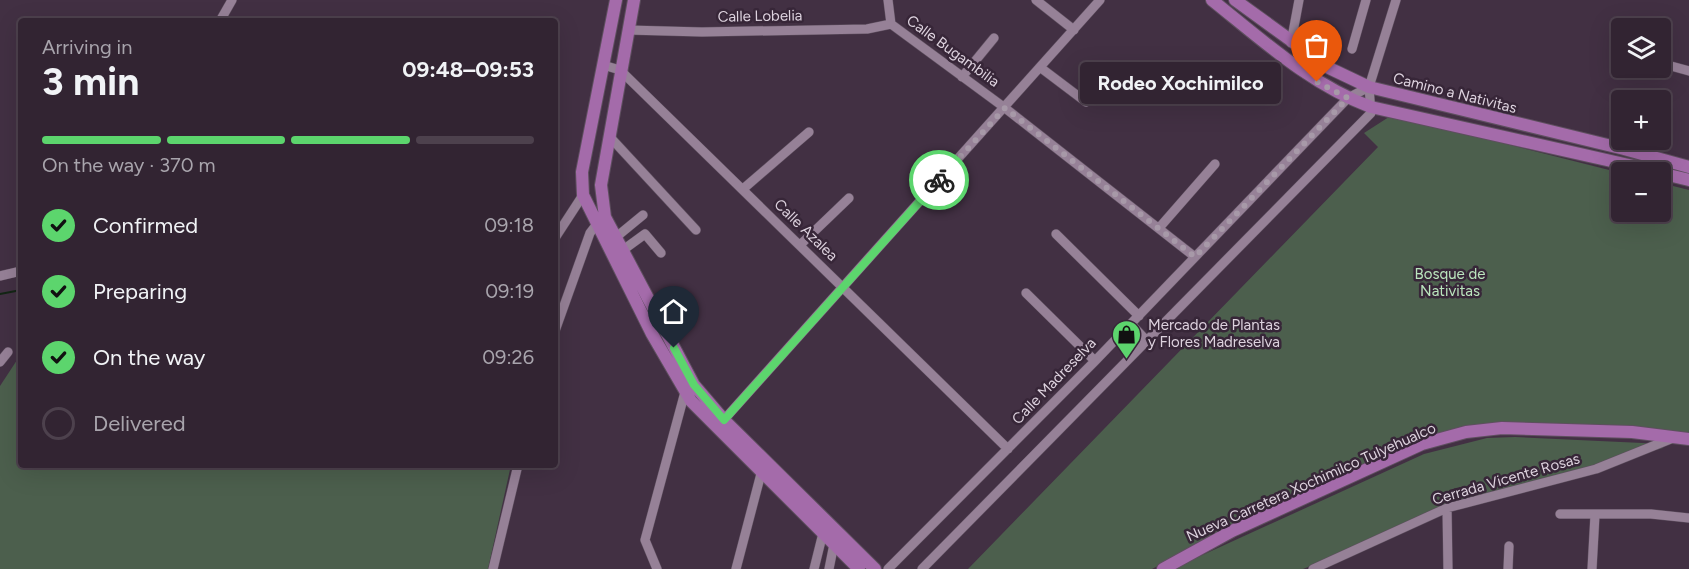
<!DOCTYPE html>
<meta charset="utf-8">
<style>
body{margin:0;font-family:Figtree,sans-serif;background:#3d303e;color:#f1f3f6;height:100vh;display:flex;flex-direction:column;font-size:22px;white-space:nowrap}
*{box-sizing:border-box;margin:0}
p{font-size:20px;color:#a8a4ac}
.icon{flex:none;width:33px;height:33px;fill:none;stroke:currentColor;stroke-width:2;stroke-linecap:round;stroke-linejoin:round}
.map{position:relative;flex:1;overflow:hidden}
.panel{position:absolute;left:18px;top:18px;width:540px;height:450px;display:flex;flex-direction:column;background:#322432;border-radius:6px;box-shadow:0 6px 24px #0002,0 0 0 2px #4d414d}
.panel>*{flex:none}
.buttons{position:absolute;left:1611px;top:18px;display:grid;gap:12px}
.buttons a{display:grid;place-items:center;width:60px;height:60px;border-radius:6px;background:#322432;box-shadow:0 6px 24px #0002,0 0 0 2px #4d414d;font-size:30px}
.pin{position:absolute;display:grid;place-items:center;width:51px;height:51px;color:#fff;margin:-62px -26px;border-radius:50% 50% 50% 0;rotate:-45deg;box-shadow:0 0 6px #0007}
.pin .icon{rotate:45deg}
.courier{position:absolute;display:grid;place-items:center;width:60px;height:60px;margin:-30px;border:4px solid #5cd56d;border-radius:50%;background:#fff;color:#222;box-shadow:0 2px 8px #0007}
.bubble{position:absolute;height:42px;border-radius:6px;background:#322432;box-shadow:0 6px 24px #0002,0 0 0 2px #4d414d;font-size:20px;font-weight:700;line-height:42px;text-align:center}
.overview em{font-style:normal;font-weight:700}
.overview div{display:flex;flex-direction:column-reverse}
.overview{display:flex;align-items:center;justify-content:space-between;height:102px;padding:0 24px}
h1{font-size:39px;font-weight:700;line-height:45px}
.bar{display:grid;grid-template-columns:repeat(4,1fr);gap:9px 6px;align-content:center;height:72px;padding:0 24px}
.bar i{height:8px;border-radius:4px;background:#4d414d}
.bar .selected{background:#5cd56d}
.bar p{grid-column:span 4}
ol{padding:0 24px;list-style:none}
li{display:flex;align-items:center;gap:18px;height:66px}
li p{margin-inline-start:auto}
li .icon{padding:6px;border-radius:50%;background:#5cd56d;color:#111;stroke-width:4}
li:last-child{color:#a8a4ac}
li i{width:33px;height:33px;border:3px solid #4d414d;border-radius:50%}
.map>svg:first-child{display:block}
.green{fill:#4c5f4d}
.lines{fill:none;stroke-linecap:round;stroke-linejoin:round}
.stream{stroke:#132615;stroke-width:2}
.minor-casing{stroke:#5e4f5f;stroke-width:10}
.major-casing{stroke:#5e4f5f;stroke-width:14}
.minor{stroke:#968197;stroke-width:9}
.major{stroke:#a46baa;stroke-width:12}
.done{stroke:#a799a8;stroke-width:6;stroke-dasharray:0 10.8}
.route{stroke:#5cd56d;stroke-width:8}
.labels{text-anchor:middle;stroke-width:5;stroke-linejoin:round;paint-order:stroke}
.street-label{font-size:15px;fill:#ddd2de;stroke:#372638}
.park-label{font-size:15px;fill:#bae5bd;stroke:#372638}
.poi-label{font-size:15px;fill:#ddd2de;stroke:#372638;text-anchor:start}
</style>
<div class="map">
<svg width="1689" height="569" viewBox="0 0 1689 569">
<rect width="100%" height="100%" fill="#423043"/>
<path class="green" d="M1392 115 1621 173 1622 212H1660L1661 183 1689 190V434L1460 432 1198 545 1152 569H968L1378 147 1364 133Z
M21 354V465H511L488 569H0V386Z
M1515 437 1664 444 1663 448 1498 491 1303 569H1172L1424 454 1487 438Z"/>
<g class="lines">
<path class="stream" d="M0 294 21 290"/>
<defs>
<path id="minor" d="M888 0 891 24
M1036 0 1074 30
M220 21 232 0
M891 24 1005 108 1195 257
M628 30 702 32 867 29 891 24
M1291 43 1299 0
M1352 49 1366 0
M1660 63 1689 71
M603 65 620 70 1008 449
M1041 68 1086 102
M962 77 994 38
M609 136 696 230
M1644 154 1647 140
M743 189 809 132
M1159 228 1215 164
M1056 234 1139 316
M555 238 583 195
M615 238 643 215
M800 245 849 198
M623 250 645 234 661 253
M0 276 21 271
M1026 293 1095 361
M1131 324 1146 340
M555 331 590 233 600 220
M0 362 8 352
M721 423 1100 0
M1447 508 1448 569
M1560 514H1651L1689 518
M493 569 518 465
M657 569 645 540 685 392
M736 569 762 470
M814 569 823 533
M829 569 834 544
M888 569 1095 361 1348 98 1369 87
M922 569 1371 113 1369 87 1396 0
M1313 569 1447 508 1596 469 1673 438
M1508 569 1509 546
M1592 569 1595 515"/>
<path id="major" d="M616 0 582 172 583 195 652 334 691 401 859 569
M634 0 601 185 605 217 694 385 724 420 875 569
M1212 0C1262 40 1311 85 1371 107L1660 172
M1235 0 1329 68 1369 87 1624 149 1689 167
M1660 173 1689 180
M1163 569 1232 531 1422 444 1466 432 1502 428 1632 432 1689 439"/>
</defs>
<use href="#minor" class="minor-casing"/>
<use href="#major" class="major-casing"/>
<use href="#minor" class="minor"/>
<use href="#major" class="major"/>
</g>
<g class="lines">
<path class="done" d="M939 180 1005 108 1195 257 1348 98 1317 82"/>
<path class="route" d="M674 348 694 385 724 420 939 180"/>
</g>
<defs>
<symbol id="shop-pin" viewBox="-11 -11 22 30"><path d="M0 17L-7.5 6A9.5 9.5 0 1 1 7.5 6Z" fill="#5cd56d" stroke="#372638"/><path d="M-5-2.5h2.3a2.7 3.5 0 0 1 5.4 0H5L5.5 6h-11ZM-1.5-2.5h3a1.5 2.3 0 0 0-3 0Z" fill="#111"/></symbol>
</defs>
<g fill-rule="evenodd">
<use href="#shop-pin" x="1110" y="318" width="33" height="45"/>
</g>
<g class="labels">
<g class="street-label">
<text transform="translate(760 16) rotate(-1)" y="5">Calle Lobelia</text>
<text transform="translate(953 51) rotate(36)" y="5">Calle Bugambilia</text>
<text transform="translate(1455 93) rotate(14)" y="5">Camino a Nativitas</text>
<text transform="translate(806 230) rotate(44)" y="5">Calle Azalea</text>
<text transform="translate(1054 381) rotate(-46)" y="5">Calle Madreselva</text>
<text transform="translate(1506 479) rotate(-16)" y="5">Cerrada Vicente Rosas</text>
<text transform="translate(1311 482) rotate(-24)" y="5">Nueva Carretera Xochimilco Tulyehualco</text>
</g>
<g class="park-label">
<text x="1450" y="279">Bosque de<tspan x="1450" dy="17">Nativitas</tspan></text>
</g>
<g class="poi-label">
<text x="1148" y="330">Mercado de Plantas<tspan x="1148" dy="17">y Flores Madreselva</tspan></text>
</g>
</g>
</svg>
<div class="buttons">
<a><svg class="icon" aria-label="layers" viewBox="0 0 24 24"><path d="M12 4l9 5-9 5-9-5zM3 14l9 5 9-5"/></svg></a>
<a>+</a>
<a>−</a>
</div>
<div class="pin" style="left:1317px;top:82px;background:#ea580c"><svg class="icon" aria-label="bag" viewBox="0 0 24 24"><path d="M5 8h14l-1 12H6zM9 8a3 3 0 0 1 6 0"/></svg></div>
<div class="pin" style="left:674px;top:348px;background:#1f2937"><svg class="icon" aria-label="home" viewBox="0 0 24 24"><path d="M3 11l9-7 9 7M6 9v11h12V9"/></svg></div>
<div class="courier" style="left:939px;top:180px"><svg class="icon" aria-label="bike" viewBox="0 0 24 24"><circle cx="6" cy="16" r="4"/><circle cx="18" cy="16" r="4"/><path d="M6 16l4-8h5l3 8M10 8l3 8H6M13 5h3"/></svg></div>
<div class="bubble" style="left:1080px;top:62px;width:201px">Rodeo Xochimilco</div>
<section class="panel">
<div class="overview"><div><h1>3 min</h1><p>Arriving in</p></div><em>09:48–09:53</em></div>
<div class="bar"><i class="selected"></i><i class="selected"></i><i class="selected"></i><i></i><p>On the way · 370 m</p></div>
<ol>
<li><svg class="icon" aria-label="check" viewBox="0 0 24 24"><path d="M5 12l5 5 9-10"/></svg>Confirmed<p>09:18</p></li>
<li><svg class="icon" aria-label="check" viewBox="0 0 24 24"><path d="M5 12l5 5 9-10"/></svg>Preparing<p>09:19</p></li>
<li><svg class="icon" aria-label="check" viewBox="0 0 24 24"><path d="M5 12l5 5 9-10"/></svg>On the way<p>09:26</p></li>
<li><i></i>Delivered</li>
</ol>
</section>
</div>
